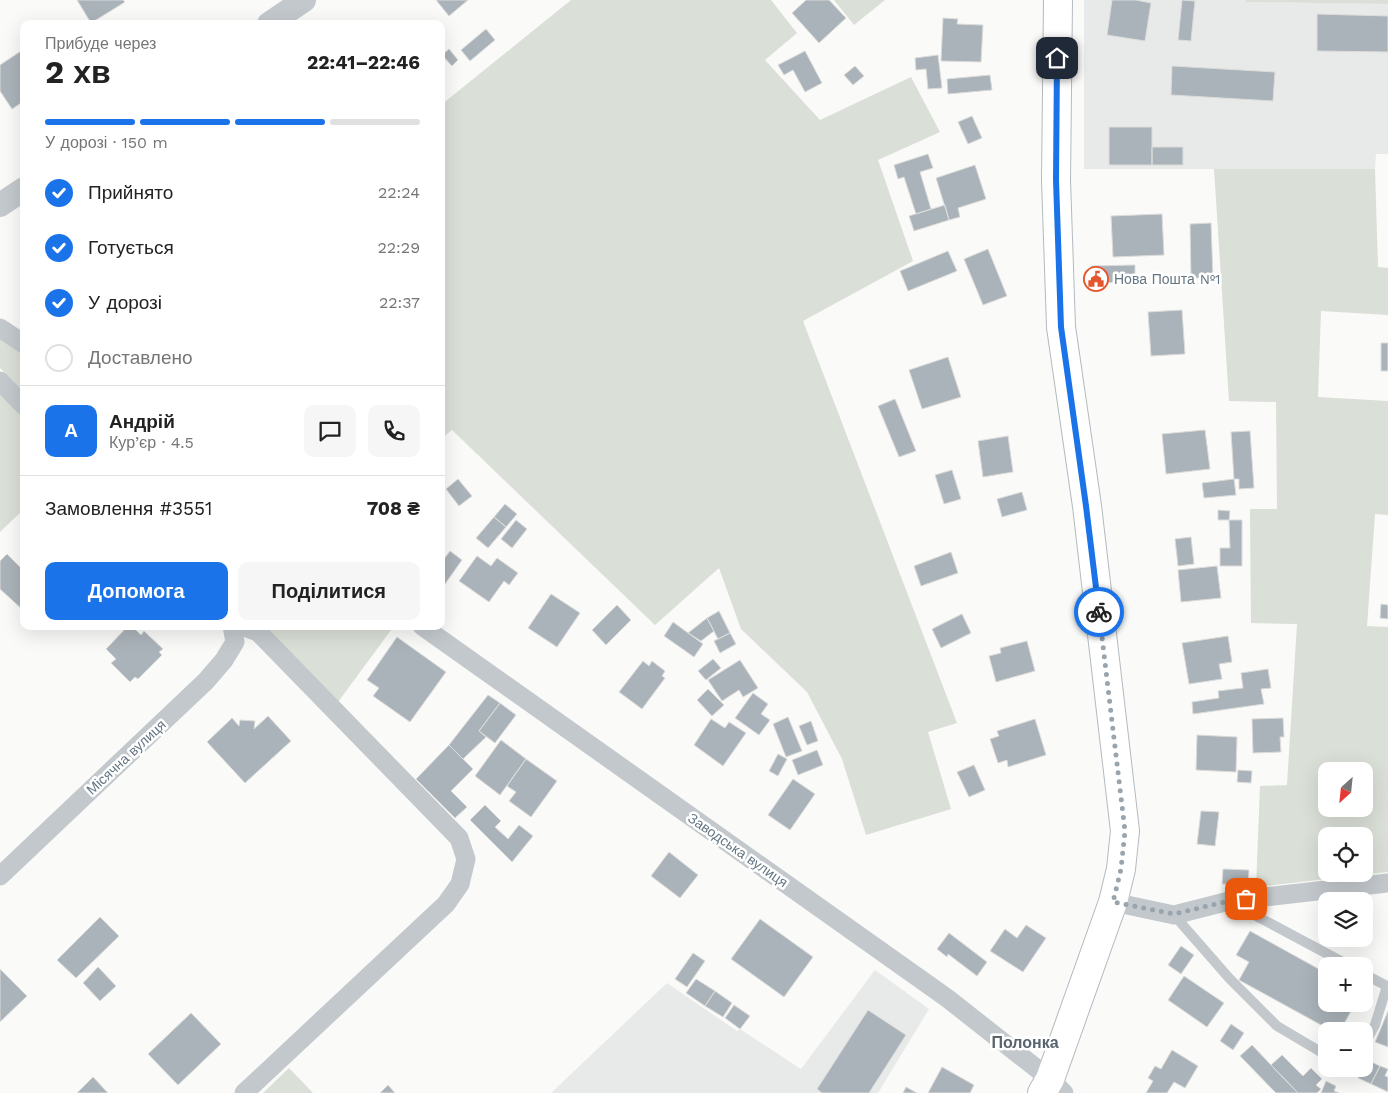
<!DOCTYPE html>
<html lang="uk">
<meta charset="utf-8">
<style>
body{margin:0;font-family:"Work Sans",sans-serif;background:#f6f6f6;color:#222;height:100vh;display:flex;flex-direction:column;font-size:19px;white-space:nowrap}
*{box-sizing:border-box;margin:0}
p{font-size:16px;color:#767676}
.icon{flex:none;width:28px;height:28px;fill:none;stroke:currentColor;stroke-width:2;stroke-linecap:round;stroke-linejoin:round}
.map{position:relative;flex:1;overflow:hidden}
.sheet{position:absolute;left:20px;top:20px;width:425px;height:610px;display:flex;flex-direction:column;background:#fff;border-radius:10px;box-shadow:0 5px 20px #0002}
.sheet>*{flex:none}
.needle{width:32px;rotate:207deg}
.buttons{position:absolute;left:1318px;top:762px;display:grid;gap:10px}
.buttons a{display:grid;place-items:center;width:55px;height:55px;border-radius:10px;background:#fff;box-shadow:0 5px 20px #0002;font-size:25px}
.pin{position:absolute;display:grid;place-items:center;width:42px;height:42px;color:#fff;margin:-21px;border-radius:10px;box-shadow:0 2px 8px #0006}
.courier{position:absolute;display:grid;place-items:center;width:50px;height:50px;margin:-25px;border:4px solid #1a73e8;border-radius:50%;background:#fff;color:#222;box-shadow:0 1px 6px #0007}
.headline em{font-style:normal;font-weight:700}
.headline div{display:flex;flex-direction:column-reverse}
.headline{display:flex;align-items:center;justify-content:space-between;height:85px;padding:0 25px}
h1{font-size:32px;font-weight:700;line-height:38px}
.bar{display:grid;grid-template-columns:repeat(4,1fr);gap:8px 5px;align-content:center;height:60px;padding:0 25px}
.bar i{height:6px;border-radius:4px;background:#e0e0e0}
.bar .on{background:#1a73e8}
.bar p{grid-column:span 4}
.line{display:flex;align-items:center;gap:12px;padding:0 25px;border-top:1px solid #e0e0e0}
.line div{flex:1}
.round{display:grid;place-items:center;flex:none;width:52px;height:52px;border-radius:10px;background:#f6f6f6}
ol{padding:0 25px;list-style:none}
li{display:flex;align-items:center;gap:15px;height:55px}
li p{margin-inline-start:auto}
li .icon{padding:5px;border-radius:50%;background:#1a73e8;color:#fff;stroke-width:4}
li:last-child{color:#767676}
li i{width:28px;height:28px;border:2px solid #e0e0e0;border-radius:50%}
.button{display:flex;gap:10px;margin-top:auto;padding:10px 25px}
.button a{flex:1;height:58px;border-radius:10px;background:#1a73e8;color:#fff;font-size:20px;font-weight:700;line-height:58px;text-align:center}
.button a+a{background:#f6f6f6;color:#222}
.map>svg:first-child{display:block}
.built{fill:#e8e9e9}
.green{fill:#dadfd7;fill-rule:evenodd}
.building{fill:#aab3b9;stroke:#dcdcda}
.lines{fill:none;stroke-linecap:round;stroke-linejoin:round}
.secondary-casing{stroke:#b3babf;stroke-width:30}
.service{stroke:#c3c8cc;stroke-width:10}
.minor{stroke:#c3c8cc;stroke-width:19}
.tertiary{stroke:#c3c8cc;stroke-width:24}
.secondary{stroke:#fff;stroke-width:28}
.done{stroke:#99a4ac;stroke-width:5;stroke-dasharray:0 9}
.route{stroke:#1a73e8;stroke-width:6}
.labels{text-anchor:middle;stroke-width:5;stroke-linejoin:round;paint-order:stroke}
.poi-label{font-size:14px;fill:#657683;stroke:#fff;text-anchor:start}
.street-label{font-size:14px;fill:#657683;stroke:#fff}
.quarter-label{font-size:16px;font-weight:bold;fill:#57646e;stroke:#fff}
</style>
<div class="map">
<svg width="1388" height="1093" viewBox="0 0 1388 1093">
<rect width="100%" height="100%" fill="#fafaf8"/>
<path class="built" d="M1084 0H1246V2L1388 4V154H1376L1375 169H1084Z
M875 970 929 1009 878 1093H551L667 983 737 1031 740 1029 801 1069Z"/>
<path class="green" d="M571 0H771L797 33 765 60 820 120 911 77 940 132 878 160 913 261 803 321 957 723 928 732 951 809 866 835 842 759 807 692 741 629 719 568 655 625 452 430 441 439V105Z
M834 0H885L854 25Z
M1246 0H1388V4L1246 2Z
M1214 169H1375L1378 267 1388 268V315L1321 311 1318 397 1388 401V515L1375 514 1367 626 1388 627V872L1256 887 1260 786 1287 785 1297 624 1251 623 1250 509H1277L1276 402 1229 401ZM1364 771V809H1326V771ZM1364 836V874H1326V836Z
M0 338 24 353V393L0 368Z
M0 394 24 419V509L0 532Z
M261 626H394L338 702Z
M289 1068 313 1093H263Z"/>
<path class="building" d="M77 0H123L125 2 91 23Z
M436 0H468L449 16Z
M806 0H829L846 18 819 43 792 13Z
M1112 0H1136L1151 3 1145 41 1107 35Z
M1182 0 1195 1 1191 41 1178 40Z
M1317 14 1388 16V52L1317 51Z
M943 18 958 19 957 24 983 25 981 62 941 61Z
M486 29 495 40 470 61 461 50Z
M24 49V101L12 109 0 91V65Z
M449 49 458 60 452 66 442 55Z
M805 51 822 83 805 92 793 70 784 75 778 65Z
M938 55 942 88 928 89 926 69 916 70 915 58Z
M855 66 864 76 853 85 844 75Z
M1172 66 1275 72 1273 101 1171 95Z
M990 75 992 90 948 94 947 79Z
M972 116 982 138 968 144 958 122Z
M1109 127H1152V165H1109Z
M1152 147H1183V165H1152Z
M928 154 933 168 920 172 931 209 916 214 904 177 898 179 894 165Z
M975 165 986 199 958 208 960 217 949 220 936 178Z
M945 205 949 220 914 231 909 216Z
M1162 214 1164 255 1113 257 1111 216Z
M1211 223 1213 278H1191L1190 224Z
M988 249 1007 296 983 305 964 259Z
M948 251 957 271 908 291 900 271Z
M1135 265V282L1091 283V266Z
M1182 310 1185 354 1151 356 1148 312Z
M1381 343H1388V371H1381Z
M948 357 961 397 922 409 909 370Z
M895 399 916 451 899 457 878 406Z
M1205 430 1210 469 1166 474 1162 434Z
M1250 431 1254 488 1239 489V479H1234L1231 432Z
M1008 436 1013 472 983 477 978 441Z
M952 470 961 499 944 504 935 475Z
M458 479 472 496 459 506 446 489Z
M1234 479 1236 495 1204 498 1202 483Z
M1022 492 1027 510 1002 517 997 499Z
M505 504 517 514 506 527 494 517Z
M1218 510 1230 511 1229 520H1218Z
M494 517 506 527 488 548 476 538Z
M516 520 527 529 512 548 501 539Z
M1229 520H1242V566H1220V548H1230Z
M1191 537 1194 564 1178 566 1175 539Z
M450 551 462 560 445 584 441 581V563Z
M951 552 958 573 921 586 914 566Z
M7 554 24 571V611L0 589V561Z
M477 556 491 566 497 558 518 573 509 585 504 581 489 602 459 581Z
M1217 566 1221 598 1181 602 1178 570Z
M551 594 580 613 557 647 528 628Z
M1381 604 1388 605V619L1380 618Z
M617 605 631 620 606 645 592 630Z
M719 611 730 633 718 639 707 618Z
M962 614 971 633 941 648 932 629Z
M707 618 714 631 701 641 688 633Z
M673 622 703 644 694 657 664 636Z
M128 626H132L141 635 144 631 163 649 159 652 162 655 138 679 135 677 130 682 111 663 116 659 106 649Z
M730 633 736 644 720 653 714 641Z
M1228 636 1232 662 1219 664 1222 679 1189 684 1182 643Z
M397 637 446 672 410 722 373 696 379 688 367 680Z
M1027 641 1035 671 996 682 989 656 1001 653 1000 648Z
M713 659 721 668 706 680 698 671Z
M740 660 758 688 743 697 739 690 722 701 708 680Z
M643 661 649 666 652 661 665 671 662 676 665 678 642 709 619 692Z
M1268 669 1271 688 1261 689 1264 704 1193 714 1192 702 1219 698 1218 691 1243 688 1241 673Z
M708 689 724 705 712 716 697 700Z
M753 693 768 704 761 714 770 720 759 735 735 718Z
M488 695 500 703 479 731 486 737 463 759 449 745Z
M500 703 516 715 495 743 479 731Z
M268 716 291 741 245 783 207 742 232 718 239 726 240 720 255 721 254 729Z
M788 717 802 751 786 757 773 724Z
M1283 718 1284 737H1280L1281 752 1253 753 1252 719Z
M711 719 725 728 729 722 746 733 723 766 694 745Z
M1035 719 1046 755 1008 767 1007 760 998 763 990 739 999 736 997 731Z
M811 721 818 741 807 745 799 726Z
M1197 735 1237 737 1236 772 1196 770Z
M501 740 526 759 500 795 475 776Z
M449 745 473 769 451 791 467 807 455 818 416 779Z
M817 750 823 765 798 775 792 760Z
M778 754 787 759 778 776 769 771Z
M526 759 557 781 531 817 509 801 516 792 507 786Z
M974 765 985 790 969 797 957 772Z
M1238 770 1252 771 1251 783 1237 782Z
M793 779 815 794 790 830 768 815Z
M485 805 501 821 495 827 508 839 519 825 533 836 512 862 470 820Z
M1201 811 1219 812 1215 846 1197 844Z
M669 852 698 875 680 898 651 876Z
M1223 869 1249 870 1248 885 1222 884Z
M100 917 119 936 76 978 57 960Z
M760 919 813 957 784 997 731 959Z
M1026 925 1046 938 1023 972 990 951 1005 929 1017 938Z
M1250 931 1326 973V1004H1355L1340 1031H1332L1239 980 1249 962 1236 955Z
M949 933 987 962 977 976 948 954 947 957 937 949Z
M1181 946 1194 955 1181 974 1168 965Z
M693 953 705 961 687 987 675 979Z
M98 967 116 986 100 1001 83 983Z
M0 969 27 996 0 1022Z
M1184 976 1224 1003 1207 1027 1168 1000Z
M696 979 715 991 705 1006 686 993Z
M715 991 732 1003 723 1017 705 1006Z
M734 1005 750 1016 740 1029 725 1018Z
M868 1010 906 1035 869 1093H822L817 1089Z
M1388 1011V1047L1375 1042Z
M191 1013 221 1044 178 1085 148 1054Z
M1231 1024 1244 1033 1233 1050 1220 1041Z
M1252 1045 1271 1065 1298 1093H1276L1240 1056Z
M1172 1050 1198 1066 1185 1088 1174 1082 1167 1093H1146L1153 1081 1148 1078 1155 1066 1161 1069Z
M1282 1055 1303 1076 1311 1068 1322 1079 1316 1085 1321 1089 1317 1093H1298L1271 1065Z
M1367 1060 1380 1066 1371 1084 1358 1078Z
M1380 1066 1388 1069 1385 1076 1388 1077V1092L1371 1084Z
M942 1067 974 1085 970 1093H928Z
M93 1077 108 1093H77Z
M1326 1081 1336 1086 1334 1091 1339 1093H1321Z
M388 1085 395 1093H380Z
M906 1087 917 1093H903Z"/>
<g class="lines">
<defs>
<path id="secondary" d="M1042 1093 1050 1079 1113 902 1121 869 1125 831 1087 506 1061 327 1056 180 1058 0"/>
</defs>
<use href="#secondary" class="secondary-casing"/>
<path class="service" d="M1232 903 1350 966
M1174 915 1229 978 1277 1026 1326 1055
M1364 974 1387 986 1375 1025 1364 1045"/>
<path class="minor" d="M0 328 24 344
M0 381 24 406
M242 626 258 632 459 838 466 859 460 884 446 904 244 1093
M422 626 947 998 1050 1079 1064 1093
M0 876 206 681 224 660 235 642 232 626
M1113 902 1174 915 1229 901 1388 883"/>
<path class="tertiary" d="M269 24 304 0
M0 205 24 189"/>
<use href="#secondary" class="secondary"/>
</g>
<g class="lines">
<path class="done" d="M1099 612 1125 831 1121 869 1113 902 1174 914 1229 901 1246 899"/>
<path class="route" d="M1057 58 1056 180 1061 327 1086 506 1099 612"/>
</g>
<defs>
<symbol id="civic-ring" viewBox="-11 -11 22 22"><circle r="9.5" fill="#fff" stroke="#e4572e" stroke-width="1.5"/><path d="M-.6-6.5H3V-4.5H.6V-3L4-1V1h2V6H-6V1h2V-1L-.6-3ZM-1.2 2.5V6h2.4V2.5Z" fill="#e4572e"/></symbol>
</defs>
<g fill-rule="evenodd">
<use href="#civic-ring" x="1082" y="265" width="28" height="28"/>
</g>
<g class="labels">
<g class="poi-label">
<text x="1114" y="284">Нова Пошта №1</text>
</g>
<g class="street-label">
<text transform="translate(126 757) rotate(-43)" y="5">Місячна вулиця</text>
<text transform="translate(738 850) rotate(35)" y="5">Заводська вулиця</text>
</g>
<g class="quarter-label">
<text x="1025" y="1048">Полонка</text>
</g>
</g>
</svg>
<div class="buttons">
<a><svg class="needle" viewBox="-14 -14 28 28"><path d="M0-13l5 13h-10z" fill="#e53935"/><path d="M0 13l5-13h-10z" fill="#767676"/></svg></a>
<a><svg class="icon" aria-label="locate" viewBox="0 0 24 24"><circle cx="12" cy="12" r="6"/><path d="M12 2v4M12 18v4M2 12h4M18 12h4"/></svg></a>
<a><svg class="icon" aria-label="layers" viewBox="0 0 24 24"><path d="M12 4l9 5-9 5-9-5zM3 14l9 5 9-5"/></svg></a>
<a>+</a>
<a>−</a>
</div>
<div class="pin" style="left:1246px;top:899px;background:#ea580c"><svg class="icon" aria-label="bag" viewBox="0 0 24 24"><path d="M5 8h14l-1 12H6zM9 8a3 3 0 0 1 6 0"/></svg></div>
<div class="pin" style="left:1057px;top:58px;background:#1f2937"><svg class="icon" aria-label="home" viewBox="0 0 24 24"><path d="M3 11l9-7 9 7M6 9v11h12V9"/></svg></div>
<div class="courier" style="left:1099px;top:612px"><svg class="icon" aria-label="bike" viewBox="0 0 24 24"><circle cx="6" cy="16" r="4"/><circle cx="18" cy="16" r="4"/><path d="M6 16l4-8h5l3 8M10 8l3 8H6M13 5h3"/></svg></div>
<section class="sheet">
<div class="headline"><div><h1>2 хв</h1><p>Прибуде через</p></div><em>22:41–22:46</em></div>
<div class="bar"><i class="on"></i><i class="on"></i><i class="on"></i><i></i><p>У дорозі · 150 m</p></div>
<ol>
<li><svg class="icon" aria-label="check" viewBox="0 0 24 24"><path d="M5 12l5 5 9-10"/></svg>Прийнято<p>22:24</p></li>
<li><svg class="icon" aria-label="check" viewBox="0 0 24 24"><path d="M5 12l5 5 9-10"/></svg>Готується<p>22:29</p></li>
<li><svg class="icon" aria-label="check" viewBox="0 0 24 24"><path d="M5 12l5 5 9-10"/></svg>У дорозі<p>22:37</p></li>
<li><i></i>Доставлено</li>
</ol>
<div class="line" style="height:90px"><b class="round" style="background:#1a73e8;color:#fff">А</b><div><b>Андрій</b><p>Кур’єр · 4.5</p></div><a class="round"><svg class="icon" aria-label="chat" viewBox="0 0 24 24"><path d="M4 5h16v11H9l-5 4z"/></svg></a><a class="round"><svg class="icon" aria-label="phone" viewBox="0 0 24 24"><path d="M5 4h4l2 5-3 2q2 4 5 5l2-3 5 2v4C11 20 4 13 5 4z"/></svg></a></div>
<div class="line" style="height:65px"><div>Замовлення #3551</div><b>708 ₴</b></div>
<div class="button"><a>Допомога</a><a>Поділитися</a></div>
</section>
</div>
